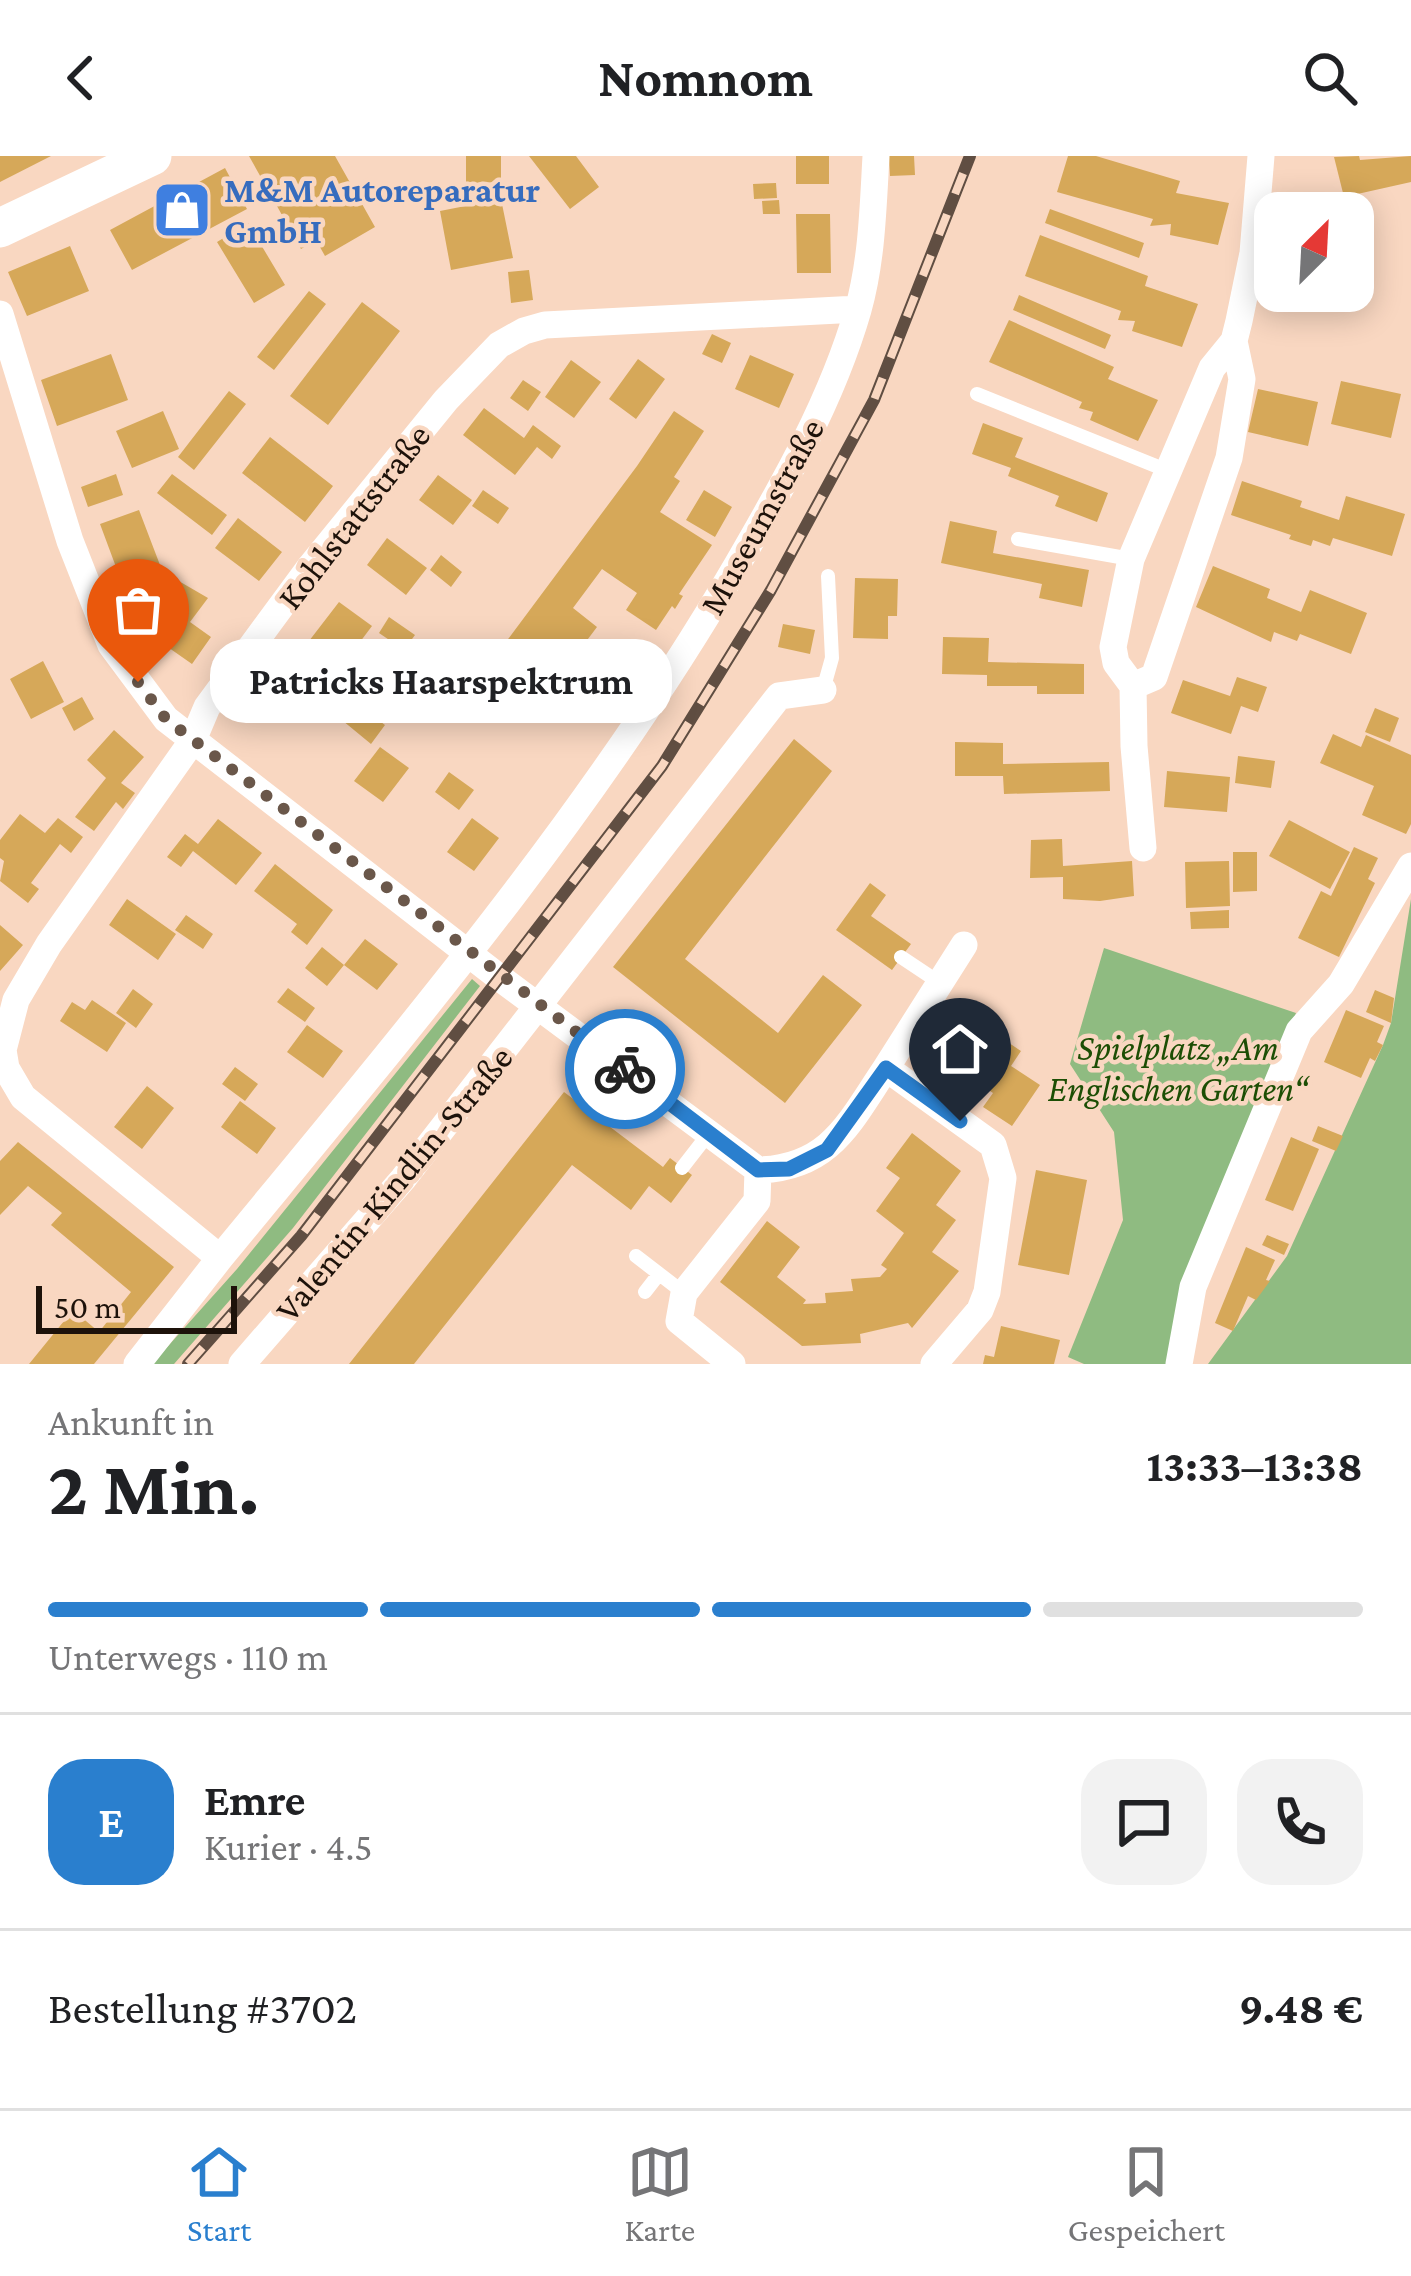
<!DOCTYPE html>
<html lang="de">
<meta charset="utf-8">
<style>
body{margin:0;font-family:"Crimson Pro",serif;background:#f2f2f2;color:#202124;height:100vh;display:flex;flex-direction:column;font-size:45px;white-space:nowrap}
*{box-sizing:border-box;margin:0}
p{font-size:39px;color:#757577}
.icon{flex:none;width:66px;height:66px;fill:none;stroke:currentColor;stroke-width:2;stroke-linecap:round;stroke-linejoin:round}
.map{position:relative;height:1208px;overflow:hidden}
.sheet{display:flex;flex-direction:column;background:#fff;flex:1}
.sheet>*{flex:none}
.needle{width:78px;rotate:24deg}
.buttons{position:absolute;left:1254px;top:36px;display:grid;gap:24px}
.buttons a{display:grid;place-items:center;width:120px;height:120px;border-radius:24px;background:#fff;box-shadow:0 6px 30px #0003;font-size:60px}
.scale{position:absolute;left:36px;bottom:30px;width:201px;box-sizing:border-box;padding-left:12px;border:6px solid #1d120a;border-top:0;font-size:33px;line-height:42px;white-space:nowrap;color:#1d120a;-webkit-text-stroke:9px #f9d7c1;paint-order:stroke}
.pin{position:absolute;display:grid;place-items:center;width:102px;height:102px;color:#fff;margin:-123px -51px;border-radius:50% 50% 50% 0;rotate:-45deg;box-shadow:0 0 12px #0007}
.pin .icon{rotate:45deg}
.courier{position:absolute;display:grid;place-items:center;width:120px;height:120px;margin:-60px;border:9px solid #2a7fce;border-radius:50%;background:#fff;color:#222;box-shadow:0 3px 15px #0007}
.bubble{position:absolute;height:84px;border-radius:36px;background:#fff;box-shadow:0 6px 30px #0003;font-size:39px;font-weight:700;line-height:84px;text-align:center}
.summary em{font-style:normal;font-weight:700}
.summary div{display:flex;flex-direction:column-reverse}
.summary{display:flex;align-items:center;justify-content:space-between;height:204px;padding:0 48px}
h1{font-size:78px;font-weight:700;line-height:90px}
.bar{display:grid;grid-template-columns:repeat(4,1fr);gap:18px 12px;align-content:center;height:144px;padding:0 48px}
.bar i{height:15px;border-radius:9px;background:#e0e0e0}
.bar .current{background:#2a7fce}
.bar p{grid-column:span 4}
.line{display:flex;align-items:center;gap:30px;padding:0 48px;border-top:3px solid #e0e0e0}
.line div{flex:1}
.round{display:grid;place-items:center;flex:none;width:126px;height:126px;border-radius:36px;background:#f2f2f2}
header{display:flex;justify-content:space-between;align-items:center;height:156px;padding:0 48px;background:#fff;font-size:54px;font-weight:700}
.dock{display:flex;justify-content:space-around;align-items:center;height:168px;border-top:3px solid #e0e0e0;background:#fff;font-size:33px;color:#757577}
.dock a{display:grid;justify-items:center;gap:6px}
.dock .current{color:#2a7fce}
.map>svg:first-child{display:block}
.green{fill:#8fbb81}
.building{fill:#d6a859}
.lines{fill:none;stroke-linecap:round;stroke-linejoin:round}
.lane{stroke:#fff;stroke-width:14}
.street{stroke:#fff;stroke-width:27}
.secondary{stroke:#fff;stroke-width:39}
.rail-casing{stroke:#604e42;stroke-width:12}
.rail{stroke:#f9d7c1;stroke-width:8;stroke-dasharray:22;stroke-linecap:butt}
.done{stroke:#6a574a;stroke-width:12;stroke-dasharray:0 21.6}
.route{stroke:#2a7fce;stroke-width:15}
.labels{text-anchor:middle;stroke-width:9;stroke-linejoin:round;paint-order:stroke}
.shop-label{font-size:36px;font-weight:bold;fill:#366cbe;stroke:#f9d7c1;text-anchor:start}
.street-label{font-size:36px;fill:#1d120a;stroke:#f9d7c1}
.park-label{font-size:36px;font-style:italic;fill:#1c4e04;stroke:#f9d7c1}
</style>
<header><svg class="icon" aria-label="back" viewBox="0 0 24 24"><path d="M15 5l-7 7 7 7"/></svg>Nomnom<svg class="icon" aria-label="search" viewBox="0 0 24 24"><circle cx="10" cy="10" r="6"/><path d="M15 15l6 6"/></svg></header>
<div class="map">
<svg width="1411" height="1208" viewBox="0 0 1411 1208">
<rect width="100%" height="100%" fill="#f9d7c1"/>
<path class="green" d="M1411 743V1208H1208L1287 1100 1383 889 1391 867Z
M1104 792 1296 857 1167 1208H1084L1068 1201 1123 1064 1114 976 1070 908Z
M472 823 480 830 293 1072 174 1208H152L237 1113Z"/>
<path class="building" d="M0 0H51L0 26Z
M249 0H335L375 71 325 100 316 84 301 93Z
M466 0H501V26L466 27Z
M529 0H576L599 31 570 53Z
M796 0H829V28H796Z
M889 0H914L915 19 890 20Z
M1068 0H1096L1180 25 1176 37 1229 47 1218 89 1170 79 1171 68 1150 70 1153 63 1057 36Z
M1359 0 1360 4 1411 0V26L1344 41 1334 1Z
M225 12 247 53 132 114 110 74Z
M776 27 777 42 754 43 753 28Z
M501 43 513 102 451 114 440 55Z
M779 44 780 58H763L762 45Z
M1050 53 1144 87 1139 102 1045 67Z
M796 58H830L831 117H797Z
M248 67 285 129 254 147 217 86Z
M1040 79 1148 120 1145 130 1198 148 1182 191 1132 175 1135 165 1118 164 1121 155 1025 120Z
M70 90 89 135 27 160 8 116Z
M529 114 533 144 511 147 508 116Z
M309 135 326 148 274 214 257 201Z
M1019 139 1111 179 1105 193 1013 154Z
M362 146 400 175 328 269 290 240Z
M1009 164 1114 211 1108 223 1158 244 1138 285 1090 264 1093 256 1079 252 1082 246 989 206Z
M712 178 731 187 722 207 702 198Z
M111 198 128 244 57 270 41 224Z
M750 199 794 218 779 252 735 233Z
M638 203 665 223 636 263 609 243Z
M571 204 601 226 574 262 545 241Z
M523 224 541 236 528 255 510 242Z
M1341 225 1401 238 1391 282 1331 268Z
M1258 233 1318 246 1308 290 1248 276Z
M229 235 246 248 194 314 178 301Z
M484 252 524 282 533 269 561 290 552 303 537 291 515 319 463 279Z
M163 255 179 293 132 312 116 275Z
M674 255 704 275 674 321 680 325 660 356 712 389 679 438 683 440 675 453 672 450 656 474 626 454 637 437 602 413 573 452 597 471 542 544 491 506 637 310Z
M983 267 1023 282 1015 301 1108 337 1097 366 1055 350 1059 340 1008 320 1011 312 972 298Z
M270 281 333 330 305 366 242 317Z
M116 318 123 339 88 351 81 331Z
M172 318 227 359 212 379 157 337Z
M438 319 472 344 453 369 419 344Z
M1242 325 1302 345 1300 351 1339 364 1346 340 1405 358 1392 400 1333 382 1330 390 1313 384 1311 390 1289 383 1291 379 1231 359Z
M483 334 509 352 498 368 472 350Z
M704 334 732 351 715 381 686 364Z
M139 354 168 430 177 424 208 442 190 466 211 481 192 508 152 480 160 469 129 446 100 368Z
M238 362 282 396 259 425 215 392Z
M950 365 997 375 993 397 1089 414 1082 451 1039 442 1042 428 941 407Z
M387 382 427 412 406 439 367 409Z
M441 399 462 416 451 431 430 414Z
M1213 410 1270 433 1267 442 1301 456 1310 434 1367 457 1351 498 1300 478 1297 485 1274 476 1271 486 1196 451Z
M855 422 898 423 897 460H888V483L853 482Z
M339 446 372 470 342 510 309 485Z
M389 461 415 479 404 494 379 477Z
M783 468 815 474 810 498 778 491Z
M943 481 989 482 988 506 1084 508V538H1037V530H987V519L942 518Z
M43 505 64 546 31 563 10 523Z
M293 511 327 536 306 563 273 538Z
M338 521 356 534 350 543 385 569 371 588 337 560 345 549 327 536Z
M1237 521 1267 531 1258 556 1241 550 1231 578 1171 557 1183 524 1230 540Z
M82 541 94 563 74 575 62 552Z
M1375 552 1399 562 1390 586 1365 576Z
M114 574 144 601 121 627 135 637 123 653 116 646 94 675 75 661 106 622 87 604Z
M1333 578 1361 591 1366 579 1411 599V668L1406 678 1362 659 1374 630 1320 607Z
M794 583 832 615 685 803 778 877 823 819 862 849 785 947 613 811Z
M955 586 1003 587V608L1109 606 1110 635 1004 638 1003 620H955Z
M380 591 409 612 383 646 354 625Z
M1238 600 1275 605 1271 632 1235 627Z
M1167 615 1230 621 1227 656 1164 651Z
M449 616 474 634 459 654 435 636Z
M20 658 45 677 58 662 83 681 71 697 60 688 31 727 39 733 28 747 0 725 4 705 0 702V684Z
M472 662 499 682 474 715 447 696Z
M218 663 262 697 236 729 193 695 181 711 167 701 185 678 198 688Z
M1289 664 1350 696 1330 733 1269 700Z
M1062 683 1063 710 1132 705 1134 740 1100 745 1063 743V721L1030 722 1031 684Z
M1354 691 1378 702 1368 723 1375 727 1339 801 1298 782 1321 735 1331 740Z
M1233 696H1257V735L1233 736Z
M1229 705 1230 750 1186 752 1185 706Z
M275 708 333 754 307 789 291 776 297 768 254 735Z
M870 727 886 739 871 760 911 788 892 814 836 774Z
M127 743 176 778 158 804 109 769Z
M1229 754V772L1191 773 1190 756Z
M186 759 213 778 203 793 175 774Z
M0 769 23 789 0 815Z
M365 783 398 808 377 834 344 809Z
M322 791 344 809 327 830 305 812Z
M288 832 315 852 305 866 277 846Z
M133 833 153 848 136 872 116 857Z
M1375 834 1394 842 1391 867 1366 856Z
M92 844 126 867 107 896 60 865 72 846 85 854Z
M974 845 1003 865 994 877 1021 895 1011 910 1040 929 1012 970 983 951 993 937 966 919 973 909 944 890Z
M1346 854 1384 870 1377 886 1383 889 1375 905 1370 902 1361 922 1324 906Z
M307 869 343 895 323 922 287 896Z
M235 911 258 928 245 945 222 928Z
M147 930 174 952 142 993 114 971Z
M564 936 663 1011 670 1002 692 1019 671 1047 649 1030 631 1054 572 1009 414 1208H349Z
M240 945 276 972 257 998 221 971Z
M1318 970 1343 980 1336 995 1312 985Z
M912 977 961 1015 936 1049 956 1064 932 1096 959 1115 912 1172 908 1167 860 1178 861 1187 802 1190 720 1126 767 1065 800 1091 777 1121 806 1144 803 1148 826 1147 825 1137 853 1135 851 1123 880 1121 887 1113 881 1109 904 1077 876 1055 900 1022 886 1012Z
M1291 981 1319 993 1293 1055 1265 1044Z
M18 986 174 1111 94 1208H29L73 1154 99 1176 131 1136 51 1069 62 1057 28 1030 0 1059V1005Z
M1036 1014 1087 1024 1069 1119 1018 1109Z
M1267 1079 1289 1088 1284 1099 1262 1089Z
M1246 1091 1275 1104 1266 1124 1270 1125 1256 1144 1248 1140 1233 1175 1215 1167Z
M1001 1170 1060 1184 1054 1208H983L985 1199 994 1201Z"/>
<g class="lines">
<path class="lane" d="M977 238 1166 314
M1018 383 1131 403
M823 534 832 502 828 420
M901 801 940 827
M682 1012 710 976
M636 1100 684 1137
M645 1136 659 1118"/>
<path class="street" d="M858 153 545 169 524 175 499 189 446 244 310 411 207 551 193 584 49 788 16 844 3 894 6 912 23 941 220 1102C402 881 593 657 737 409 784 328 832 244 858 154 872 104 873 52 876 0
M0 158 70 385 111 489 166 563 500 822 758 1014 757 1045 684 1137 679 1165 732 1208
M1234 185 1242 223 1229 302 1154 521 1133 530 1116 507 1113 491 1131 403 1212 212 1234 185 1239 165 1253 97 1261 0
M1133 530 1134 590 1143 692
M886 912 964 789
M758 1014C830 1012 849 967 886 912L993 989 1003 1022 987 1136 980 1154 934 1208
M137 1208 220 1102
M242 1208 403 1023 779 540 823 534
M1179 1208 1193 1131 1299 875 1341 828 1411 710"/>
<path class="secondary" d="M0 72 152 0"/>
<defs>
<path id="rail" d="M188 1208 301 1080 662 610 771 434 874 244 970 0"/>
</defs>
<use href="#rail" class="rail-casing"/>
<use href="#rail" class="rail"/>
</g>
<g class="lines">
<path class="done" d="M138 526 166 563 625 913"/>
<path class="route" d="M625 913 758 1014 789 1013 827 994 886 912 960 965"/>
</g>
<defs>
<symbol id="shop-square" viewBox="-11 -11 22 22"><rect x="-9" y="-9" width="18" height="18" rx="4" fill="#3f7fe0" stroke="#f9d7c1"/><path d="M-5-2.5h2.3a2.7 3.5 0 0 1 5.4 0H5L5.5 6h-11ZM-1.5-2.5h3a1.5 2.3 0 0 0-3 0Z" fill="#fff"/></symbol>
</defs>
<g fill-rule="evenodd">
<use href="#shop-square" x="149" y="21" width="66" height="66"/>
</g>
<g class="labels">
<g class="shop-label">
<text x="224" y="46">M&amp;M Autoreparatur<tspan x="224" dy="41">GmbH</tspan></text>
</g>
<g class="street-label">
<text transform="translate(353 360) rotate(-52)" y="13">Kohlstattstraße</text>
<text transform="translate(761 360) rotate(-61)" y="13">Museumstraße</text>
<text transform="translate(393 1027) rotate(-50)" y="13">Valentin-Kindlin-Straße</text>
</g>
<g class="park-label">
<text x="1178" y="904">Spielplatz „Am<tspan x="1178" dy="41">Englischen Garten“</tspan></text>
</g>
</g>
</svg>
<div class="buttons">
<a><svg class="needle" viewBox="-14 -14 28 28"><path d="M0-13l5 13h-10z" fill="#e53935"/><path d="M0 13l5-13h-10z" fill="#757577"/></svg></a>
</div>
<div class="scale">50 m</div>
<div class="pin" style="left:138px;top:526px;background:#ea580c"><svg class="icon" aria-label="bag" viewBox="0 0 24 24"><path d="M5 8h14l-1 12H6zM9 8a3 3 0 0 1 6 0"/></svg></div>
<div class="pin" style="left:960px;top:965px;background:#1f2937"><svg class="icon" aria-label="home" viewBox="0 0 24 24"><path d="M3 11l9-7 9 7M6 9v11h12V9"/></svg></div>
<div class="courier" style="left:625px;top:913px"><svg class="icon" aria-label="bike" viewBox="0 0 24 24"><circle cx="6" cy="16" r="4"/><circle cx="18" cy="16" r="4"/><path d="M6 16l4-8h5l3 8M10 8l3 8H6M13 5h3"/></svg></div>
<div class="bubble" style="left:210px;top:483px;width:462px">Patricks Haarspektrum</div>
</div>
<section class="sheet">
<div class="summary"><div><h1>2 Min.</h1><p>Ankunft in</p></div><em>13:33–13:38</em></div>
<div class="bar"><i class="current"></i><i class="current"></i><i class="current"></i><i></i><p>Unterwegs · 110 m</p></div>
<div class="line" style="height:216px"><b class="round" style="background:#2a7fce;color:#fff">E</b><div><b>Emre</b><p>Kurier · 4.5</p></div><a class="round"><svg class="icon" aria-label="chat" viewBox="0 0 24 24"><path d="M4 5h16v11H9l-5 4z"/></svg></a><a class="round"><svg class="icon" aria-label="phone" viewBox="0 0 24 24"><path d="M5 4h4l2 5-3 2q2 4 5 5l2-3 5 2v4C11 20 4 13 5 4z"/></svg></a></div>
<div class="line" style="height:156px"><div>Bestellung #3702</div><b>9.48 €</b></div>
</section>
<nav class="dock">
<a class="current"><svg class="icon" aria-label="home" viewBox="0 0 24 24"><path d="M3 11l9-7 9 7M6 9v11h12V9"/></svg>Start</a>
<a><svg class="icon" aria-label="map" viewBox="0 0 24 24"><path d="M3 6l6-2 6 2 6-2v14l-6 2-6-2-6 2zM9 4v14M15 6v14"/></svg>Karte</a>
<a><svg class="icon" aria-label="saved" viewBox="0 0 24 24"><path d="M7 4h10v16l-5-4-5 4z"/></svg>Gespeichert</a>
</nav>
